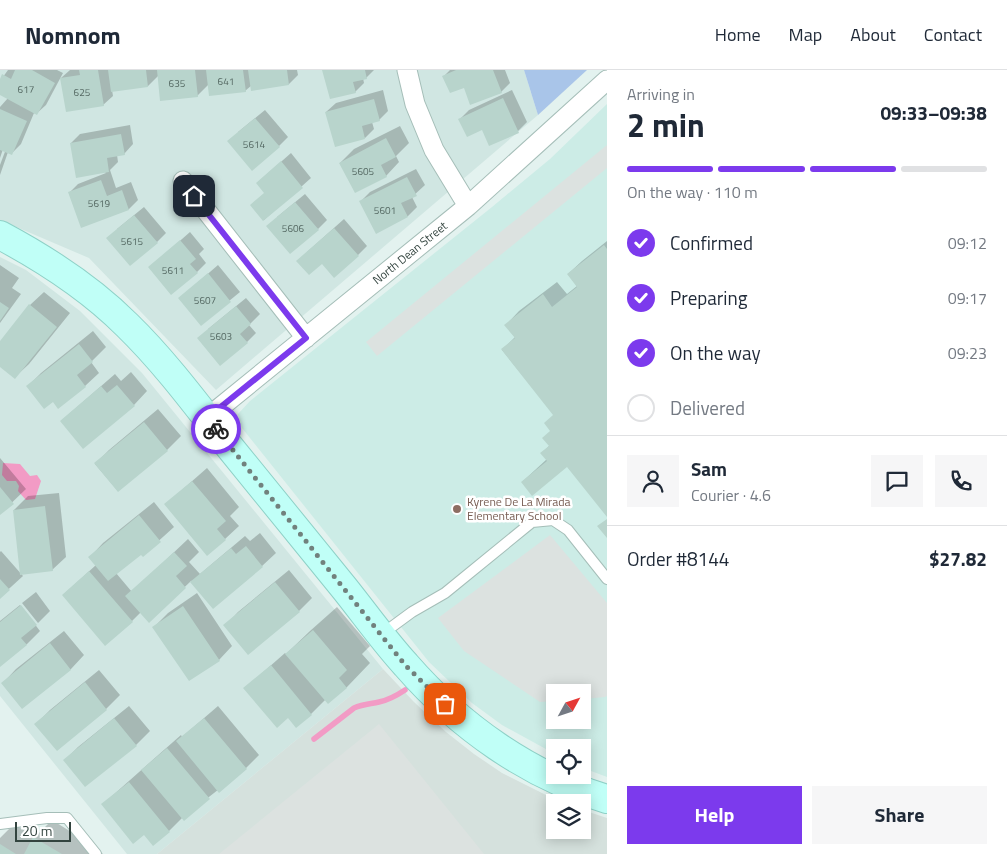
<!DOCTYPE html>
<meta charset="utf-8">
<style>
body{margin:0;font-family:"Titillium Web",sans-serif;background:#f6f6f7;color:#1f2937;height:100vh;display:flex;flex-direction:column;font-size:19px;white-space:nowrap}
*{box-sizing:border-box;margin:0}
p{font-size:16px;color:#747a83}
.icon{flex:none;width:28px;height:28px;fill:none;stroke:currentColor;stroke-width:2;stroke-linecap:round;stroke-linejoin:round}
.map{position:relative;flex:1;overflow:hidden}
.drawer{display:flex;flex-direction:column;background:#fff;width:400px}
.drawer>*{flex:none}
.needle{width:32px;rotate:50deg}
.tools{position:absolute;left:546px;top:614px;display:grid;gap:10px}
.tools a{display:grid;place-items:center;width:45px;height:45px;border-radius:0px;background:#fff;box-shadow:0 2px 12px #0003;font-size:25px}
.scale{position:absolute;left:15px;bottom:12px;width:56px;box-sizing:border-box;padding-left:5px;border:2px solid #33443f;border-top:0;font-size:14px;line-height:18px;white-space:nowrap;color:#33443f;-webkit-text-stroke:4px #fff;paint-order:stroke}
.pin{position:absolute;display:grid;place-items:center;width:42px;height:42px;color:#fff;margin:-21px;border-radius:10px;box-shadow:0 2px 8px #0006}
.courier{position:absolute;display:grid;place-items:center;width:50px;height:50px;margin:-25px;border:4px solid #7c3aed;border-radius:50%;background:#fff;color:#222;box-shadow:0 1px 6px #0007}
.overview em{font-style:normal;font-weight:700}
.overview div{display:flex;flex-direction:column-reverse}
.overview{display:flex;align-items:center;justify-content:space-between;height:85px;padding:0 20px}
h1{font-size:32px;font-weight:700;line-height:38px}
.bar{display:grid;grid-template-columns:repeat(4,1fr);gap:8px 5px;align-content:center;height:60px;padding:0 20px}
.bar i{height:6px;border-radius:4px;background:#e0e1e3}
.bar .selected{background:#7c3aed}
.bar p{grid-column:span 4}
.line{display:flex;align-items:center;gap:12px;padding:0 20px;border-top:1px solid #e0e1e3}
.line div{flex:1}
.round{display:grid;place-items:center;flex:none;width:52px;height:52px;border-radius:0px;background:#f6f6f7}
ol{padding:0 20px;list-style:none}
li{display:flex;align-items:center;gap:15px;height:55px}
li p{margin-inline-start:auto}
li .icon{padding:5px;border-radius:50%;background:#7c3aed;color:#fff;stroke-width:4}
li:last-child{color:#747a83}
li i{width:28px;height:28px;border:2px solid #e0e1e3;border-radius:50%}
.button{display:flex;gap:10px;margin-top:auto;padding:10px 20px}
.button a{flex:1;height:58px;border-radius:0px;background:#7c3aed;color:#fff;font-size:20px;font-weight:700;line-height:58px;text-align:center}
.button a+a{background:#f6f6f7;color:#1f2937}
header{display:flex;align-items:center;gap:30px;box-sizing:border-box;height:70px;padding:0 25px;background:#fff;border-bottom:1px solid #e0e1e3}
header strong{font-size:24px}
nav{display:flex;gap:28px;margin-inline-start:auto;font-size:18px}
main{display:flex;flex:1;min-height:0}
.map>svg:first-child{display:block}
.residential{fill:#d0e6e2}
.industrial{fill:#d5e1dd}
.education{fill:#ccece6;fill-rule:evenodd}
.green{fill:#a9c5e9}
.parking{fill:#dce2e0}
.water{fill:#f29bc5}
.shadow{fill:#0003}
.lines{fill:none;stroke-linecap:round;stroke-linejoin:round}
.stream{stroke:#f29bc5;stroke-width:5.5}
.building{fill:#b8d4cc}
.lane-casing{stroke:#a5beb8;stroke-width:12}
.street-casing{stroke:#a5beb8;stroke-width:21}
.secondary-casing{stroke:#8ed1c7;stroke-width:30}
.lane{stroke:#fff;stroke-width:10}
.street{stroke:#fff;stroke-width:19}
.secondary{stroke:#c0fff7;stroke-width:28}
.done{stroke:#71817d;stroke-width:5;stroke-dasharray:0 9}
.route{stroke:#7c3aed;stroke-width:6}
.education-dot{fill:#8d6e63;stroke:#fff;stroke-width:2}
.labels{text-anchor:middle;stroke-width:5;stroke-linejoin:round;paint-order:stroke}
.number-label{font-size:10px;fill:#546862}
.street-label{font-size:12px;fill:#33443f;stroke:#fff}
.education-label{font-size:12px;fill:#785e54;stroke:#fff;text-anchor:start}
</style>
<header>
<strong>Nomnom</strong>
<nav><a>Home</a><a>Map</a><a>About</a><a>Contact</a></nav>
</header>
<main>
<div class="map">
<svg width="607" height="784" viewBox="0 0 607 784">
<rect width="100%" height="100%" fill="#e3f2ef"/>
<path class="residential" d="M0 0H524L538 45 216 320 89 188 0 150Z
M0 187 26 200 80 241 142 303 383 599 157 784H127L0 626Z"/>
<path class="industrial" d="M383 599 414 632 446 662 474 684 502 703 560 732H555V760H582L583 740 607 748V784H157Z"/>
<path class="education" d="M607 34V707L583 698 582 678H555V684L502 655 472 633 429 592 242 358 238 344 250 331 492 137 550 89ZM555 622H582V650H555Z"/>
<path class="green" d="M524 0H587L538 45Z"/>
<path class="parking" d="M607 75V98L377 286 366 272Z
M550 465 607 533V626L605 627 583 629 582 622H555V631L540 632 464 581 438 548Z
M379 654 484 784H219Z"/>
<path class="water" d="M3 393 20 394 30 406 37 405 41 411 35 429 26 430 18 421 19 416 16 411H7L2 405Z"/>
<path class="shadow" d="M8 0H57L63 3 46 35 36 44 34 43 21 74 12 83 8 82 0 105V95L6 79H3L0 88V37L8 28 0 24V11Z
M70 0H297L298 5 289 14 252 15 245 21 209 14 197 26 159 5 148 16 112 20 113 26 103 35 61 8Z
M324 0H374L366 8H363L364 13 355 22Z
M450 0H505L510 13 501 22 464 17 444 6Z
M383 20 388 41 379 50 372 52 374 59 365 68 326 42 336 33Z
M512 20 527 52 518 61 482 58 460 49 469 40Z
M265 40 288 67 279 76 238 62Z
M130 55 133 74 124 84 117 85 118 92 110 100 116 118 131 112 138 130 129 139 82 156 69 123 78 114 106 103 71 73 80 64Z
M400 56 409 73 396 86 399 92 386 106 340 93 354 79Z
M291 83 311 108 264 150 265 122 257 113Z
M416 99 425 115 412 127 417 137 408 146 377 162 361 131 370 122Z
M305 124 327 150 318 159 277 147Z
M144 137 166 163 157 172 117 159Z
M344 149 367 176 358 185 322 192 307 182Z
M190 162 204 179 199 184 206 193 197 202 157 191Z
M607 171V445L567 396 522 412 547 389 542 383 550 375 554 344 502 280 515 267 506 255 519 241 557 212 567 224 577 216 568 204 582 191Z
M0 195 19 208 12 218 21 224 0 253Z
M218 195 240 222 201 254 180 228Z
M44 222 70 243 29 294 15 307 0 295V273L30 235Z
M246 228 260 244 249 255 256 263 247 272 208 259Z
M93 261 106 277 91 292 99 303 85 316 58 337 53 330 28 316 41 303Z
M131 302 147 321 134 335 61 351 115 304 121 311Z
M158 339 181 366 167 380 118 421 95 394 109 380Z
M0 388 26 419 0 444Z
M207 398 239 437 230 446 239 456 225 469 166 434Z
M59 423 66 487 52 500 14 440 28 426Z
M154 432 174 457 143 485 141 483 116 503 132 522 188 469 199 482 189 492 200 504 245 466 250 471 260 463 276 483 262 496 191 511 149 551 141 542 132 551 63 525 96 495 90 487 103 473Z
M1 481 23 506 0 527V482Z
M289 500 312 528 299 541 225 556 238 542Z
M36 522 50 541 38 553 22 533Z
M197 523 232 576 219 590 154 557 168 543Z
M20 535 40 561 27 574 0 596V551Z
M337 537 370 576 362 584 370 593 347 617 328 632 326 629 311 644 288 647 245 618 285 583 286 584 310 561Z
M64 561 84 585 71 599 22 638 3 613 16 599Z
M99 600 120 625 106 639 57 679 36 654 50 640Z
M129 636 150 661 136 675 85 716 65 690 78 677Z
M218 636 259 685 246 698 182 748 169 761 144 763 103 734 156 687 181 665 182 667Z
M52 750 97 778 103 784H0V768L14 754 35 767Z"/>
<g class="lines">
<path class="stream" d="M314 669 354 638C363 634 370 634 379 632 389 630 396 626 405 620"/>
</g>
<path class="building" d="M15 0H32L55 13 37 45 0 25V9L2 4 11 9Z
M79 0H98L104 36 66 42 60 8 80 5Z
M108 0H146L148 17 111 22Z
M157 0H195L198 27 160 31Z
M206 0H243L246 22 209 26Z
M248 0H287L289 15 251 21Z
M322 0H365L367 9 353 12 356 23 330 29Z
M456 0H493L502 23 470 35 464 18 450 23 442 6Z
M503 28 519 63 489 76 482 60 467 67 458 49Z
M374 29 380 51 362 56 365 69 335 77 325 42Z
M0 39 27 51 12 85 0 80Z
M255 48 280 77 252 101 227 71Z
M121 64 125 85 107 88 109 102 76 108 70 73Z
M386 68 396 87 381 95 387 107 355 123 339 93Z
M281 91 303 118 263 151 250 135 264 123 256 113Z
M407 107 417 126 401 133 408 147 376 164 359 131Z
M101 110 107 126 122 120 129 140 81 158 68 122Z
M295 132 319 160 290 184 266 156Z
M134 145 158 173 130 196 106 168Z
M334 158 359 186 334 208 322 194 309 205 296 191Z
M180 170 196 189 190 194 198 203 171 225 148 197Z
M604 175 607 179V447L567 397 532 426 521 412 547 391 540 383 549 376 542 368 550 361 544 353 553 345 501 279 515 268 504 255 543 224 552 237 577 217 567 204Z
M208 203 231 232 201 256 178 228Z
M0 232 9 238 0 251Z
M29 234 57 257 15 309 0 297V271Z
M236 236 251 254 240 264 248 273 220 296 197 268Z
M79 274 93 292 77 305 86 317 58 339 53 332 44 339 26 316Z
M117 315 135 336 83 379 60 351 101 316 107 323Z
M144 352 168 381 118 422 94 393Z
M192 411 226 451 217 459 226 470 207 486 164 434Z
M0 417 14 434 0 445Z
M45 436 53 501 20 505 13 440Z
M139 445 161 472 143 487 141 485 108 511 88 487Z
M607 449V468L597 456Z
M246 476 263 497 213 539 190 512 231 478 236 484Z
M174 482 187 496 176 506 186 518 149 553 125 526Z
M89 501 133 552 105 576 62 525Z
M0 509 10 520 0 529Z
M275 512 300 542 248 585 223 555Z
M21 535 37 555 21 568 27 575 0 597V552Z
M183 536 220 591 189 611 152 557Z
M313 560 347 600 339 608 347 618 328 634 285 584Z
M50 573 71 600 22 639 1 613Z
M271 595 312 645 296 658 288 648 277 658 243 618Z
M85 612 107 640 57 681 34 654Z
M114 648 137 676 85 717 63 690Z
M204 648 247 699 219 723 176 671Z
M167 678 210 729 184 751 141 700Z
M129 712 170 762 153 776 144 765 133 774 101 734Z
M33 767 62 784H24Z
M0 774 16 784H0Z"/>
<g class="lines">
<defs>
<path id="lane" d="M382 564 412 542 445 523 532 452 553 450 568 460 607 509
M0 754 47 748H67L96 784"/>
<path id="street" d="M407 0 415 34 434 80 468 136
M183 111 306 268
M207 348 468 136 607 10"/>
<path id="secondary" d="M0 165C45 189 91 219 127 255 164 291 196 334 228 375 267 423 306 471 345 519 365 544 384 571 406 595 459 656 529 706 607 729"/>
</defs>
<use href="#lane" class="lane-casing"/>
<use href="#street" class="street-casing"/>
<use href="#secondary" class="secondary-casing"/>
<use href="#lane" class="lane"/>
<use href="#street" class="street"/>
<use href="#secondary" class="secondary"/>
</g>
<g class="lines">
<path class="done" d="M216 359 406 596 445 634"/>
<path class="route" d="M194 126 306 268 207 348 216 359"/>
</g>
<circle class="education-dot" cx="457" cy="439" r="5"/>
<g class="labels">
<g class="number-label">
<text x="226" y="15">641</text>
<text x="177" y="17">635</text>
<text x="26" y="23">617</text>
<text x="82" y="26">625</text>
<text x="254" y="78">5614</text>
<text x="363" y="105">5605</text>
<text x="99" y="137">5619</text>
<text x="385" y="144">5601</text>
<text x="293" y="162">5606</text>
<text x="132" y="175">5615</text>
<text x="173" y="204">5611</text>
<text x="205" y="234">5607</text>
<text x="221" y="270">5603</text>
</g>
<g class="street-label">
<text transform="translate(410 183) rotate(-39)" y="4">North Dean Street</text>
</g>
<g class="education-label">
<text x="467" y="436">Kyrene De La Mirada<tspan x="467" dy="14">Elementary School</tspan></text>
</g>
</g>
</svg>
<div class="tools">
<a><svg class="needle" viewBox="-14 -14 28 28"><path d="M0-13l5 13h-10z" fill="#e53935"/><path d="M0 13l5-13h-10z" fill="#747a83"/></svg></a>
<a><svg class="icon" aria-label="locate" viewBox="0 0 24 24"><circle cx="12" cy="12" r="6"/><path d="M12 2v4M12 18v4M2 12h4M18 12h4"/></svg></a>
<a><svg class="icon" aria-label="layers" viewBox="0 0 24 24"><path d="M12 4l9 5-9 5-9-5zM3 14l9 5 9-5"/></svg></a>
</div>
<div class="scale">20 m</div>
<div class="pin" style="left:445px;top:634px;background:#ea580c"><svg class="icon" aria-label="bag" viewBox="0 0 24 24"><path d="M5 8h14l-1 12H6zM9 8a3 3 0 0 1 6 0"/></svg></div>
<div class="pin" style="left:194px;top:126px;background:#1f2937"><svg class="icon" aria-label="home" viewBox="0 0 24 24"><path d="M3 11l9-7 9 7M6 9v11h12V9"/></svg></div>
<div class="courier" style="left:216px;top:359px"><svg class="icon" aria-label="bike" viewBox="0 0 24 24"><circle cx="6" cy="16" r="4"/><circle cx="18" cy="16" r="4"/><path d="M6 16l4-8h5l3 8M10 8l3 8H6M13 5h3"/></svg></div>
</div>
<section class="drawer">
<div class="overview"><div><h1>2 min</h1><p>Arriving in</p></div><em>09:33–09:38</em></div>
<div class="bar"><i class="selected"></i><i class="selected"></i><i class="selected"></i><i></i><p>On the way · 110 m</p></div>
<ol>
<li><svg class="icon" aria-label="check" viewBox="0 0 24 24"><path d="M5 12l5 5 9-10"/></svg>Confirmed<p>09:12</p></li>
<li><svg class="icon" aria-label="check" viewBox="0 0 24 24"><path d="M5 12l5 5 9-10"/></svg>Preparing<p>09:17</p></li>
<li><svg class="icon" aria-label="check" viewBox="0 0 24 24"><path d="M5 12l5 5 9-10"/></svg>On the way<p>09:23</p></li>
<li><i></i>Delivered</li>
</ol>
<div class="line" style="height:90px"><a class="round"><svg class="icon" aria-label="person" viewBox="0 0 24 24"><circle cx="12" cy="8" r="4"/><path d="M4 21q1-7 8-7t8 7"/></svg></a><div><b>Sam</b><p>Courier · 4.6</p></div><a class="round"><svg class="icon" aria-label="chat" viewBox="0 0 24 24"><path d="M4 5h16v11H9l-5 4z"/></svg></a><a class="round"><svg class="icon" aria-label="phone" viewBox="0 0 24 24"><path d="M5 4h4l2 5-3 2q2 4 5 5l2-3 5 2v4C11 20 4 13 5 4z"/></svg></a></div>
<div class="line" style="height:65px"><div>Order #8144</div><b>$27.82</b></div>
<div class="button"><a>Help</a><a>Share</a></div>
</section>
</main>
